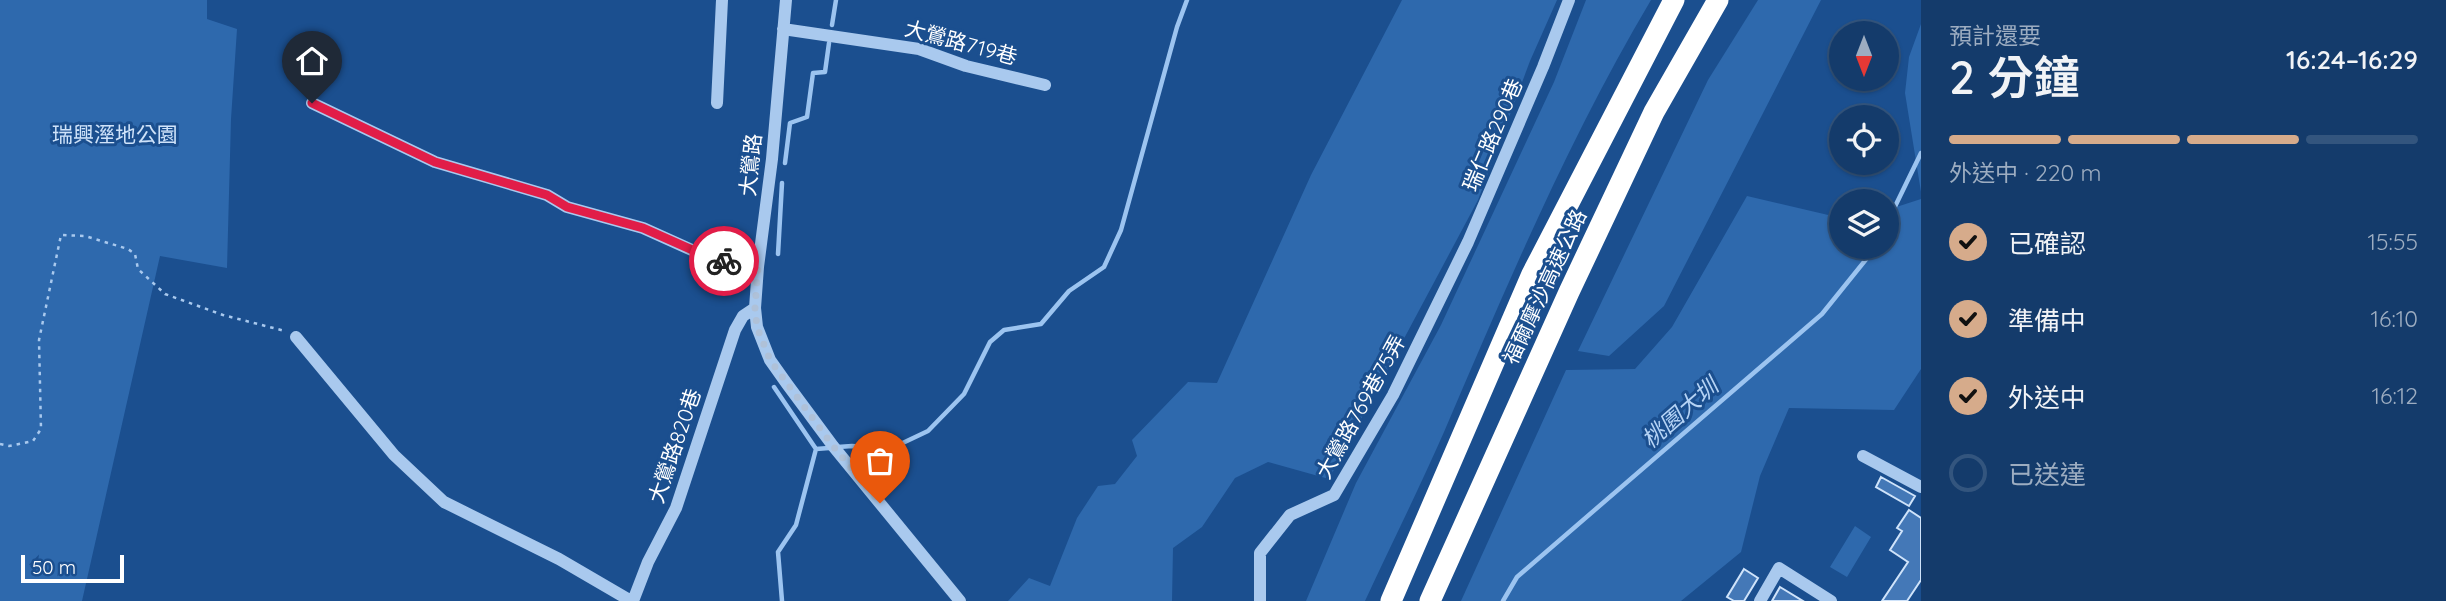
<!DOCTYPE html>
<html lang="zh-TW">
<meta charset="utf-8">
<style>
body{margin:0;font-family:Quicksand,"Noto Sans TC",sans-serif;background:#214673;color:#f1f3f6;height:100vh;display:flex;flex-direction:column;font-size:26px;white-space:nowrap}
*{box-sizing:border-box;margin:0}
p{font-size:23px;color:#9dadc1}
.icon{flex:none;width:38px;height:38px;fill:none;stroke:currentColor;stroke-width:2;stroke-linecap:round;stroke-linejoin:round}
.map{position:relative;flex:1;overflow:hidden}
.drawer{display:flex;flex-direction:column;background:#143b6b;width:525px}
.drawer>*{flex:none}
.needle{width:46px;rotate:180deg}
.fabs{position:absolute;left:1829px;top:21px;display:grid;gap:14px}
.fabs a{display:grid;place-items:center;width:70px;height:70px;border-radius:50%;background:#143b6b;box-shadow:0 2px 5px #0004,0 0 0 2px #33557e;font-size:35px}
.scale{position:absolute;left:21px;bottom:18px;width:103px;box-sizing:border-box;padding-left:7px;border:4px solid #fff;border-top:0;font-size:19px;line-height:24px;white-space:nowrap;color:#fff;-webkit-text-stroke:5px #1b4f8f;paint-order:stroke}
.pin{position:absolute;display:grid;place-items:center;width:60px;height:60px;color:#fff;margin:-72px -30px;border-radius:50% 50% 50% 0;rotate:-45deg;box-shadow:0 0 7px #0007}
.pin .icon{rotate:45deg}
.courier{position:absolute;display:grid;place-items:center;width:70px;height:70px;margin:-35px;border:5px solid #e11d48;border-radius:50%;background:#fff;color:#222;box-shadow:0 2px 9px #0007}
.head em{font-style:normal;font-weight:600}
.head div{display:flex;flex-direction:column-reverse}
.head{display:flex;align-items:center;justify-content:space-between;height:119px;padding:0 28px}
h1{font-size:46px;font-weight:600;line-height:52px}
.bar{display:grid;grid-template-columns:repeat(4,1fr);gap:10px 7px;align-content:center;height:84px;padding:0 28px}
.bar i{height:9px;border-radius:5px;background:#33557e}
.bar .active{background:#d6ab8b}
.bar p{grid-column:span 4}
ol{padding:0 28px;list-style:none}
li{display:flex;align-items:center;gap:21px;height:77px}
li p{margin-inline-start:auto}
li .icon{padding:7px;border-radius:50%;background:#d6ab8b;color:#111;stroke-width:4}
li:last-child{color:#9dadc1}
li i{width:38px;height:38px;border:4px solid #33557e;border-radius:50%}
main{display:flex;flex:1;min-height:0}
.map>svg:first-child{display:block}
.green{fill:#2e69ad}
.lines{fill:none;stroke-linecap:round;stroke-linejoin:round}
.stream{stroke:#9cc4f0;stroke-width:4.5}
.building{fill:#4478b7;stroke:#cfe3fa;stroke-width:2}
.path{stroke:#a9c9ee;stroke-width:2.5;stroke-dasharray:3.5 5;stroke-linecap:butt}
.minor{stroke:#a9c9ee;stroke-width:12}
.highway{stroke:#fff;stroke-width:21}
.done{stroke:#afc1d8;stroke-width:7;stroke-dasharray:0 12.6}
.route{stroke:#e11d48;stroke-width:9}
.labels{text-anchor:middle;stroke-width:6;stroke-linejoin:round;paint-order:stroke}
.street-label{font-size:21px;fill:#fff;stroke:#1b4f8f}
.park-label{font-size:21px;fill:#cfe3fa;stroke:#1b4f8f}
.water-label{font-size:23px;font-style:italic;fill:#b5d3f5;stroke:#1b4f8f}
</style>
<main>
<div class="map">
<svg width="1921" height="601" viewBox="0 0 1921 601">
<rect width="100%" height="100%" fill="#1b4f8f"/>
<path class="green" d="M0 0H207V19L237 29 231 119 227 268 160 256 82 601H0Z
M1402 0H1557L1530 61 1478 200 1329 479 1268 462 1235 478 1202 527 1173 548 1172 601H1008L1029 578 1050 586 1077 518 1098 486 1115 484 1137 456 1132 440 1188 382 1217 383 1311 175Z
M1586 0H1651C1569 138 1507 285 1444 432 1419 489 1391 545 1365 601H1306L1356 483 1441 325 1554 82Z
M1758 0H1821L1664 306 1609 356 1578 351 1708 80Z
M1921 24V192L1905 93 1909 57Z
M1747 196 1841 218V247H1886L1887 210 1921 199V369L1894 410 1789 408 1760 476 1741 552 1681 601H1461L1566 370 1635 369 1672 327Z
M1855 526 1871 537 1847 577 1830 567Z"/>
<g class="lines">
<path class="stream" d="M832 25 836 0
M785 163 790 123 807 117 813 73 825 72 829 43
M1886 225 1921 153
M778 254 782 183
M774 387 816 449
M838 447 852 446 890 449 928 431 964 394 990 342 1004 330 1041 324 1069 291 1104 267 1121 230 1177 27 1187 0
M782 601 778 552 796 525 816 449 829 448
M1503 601 1517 577 1822 314 1876 247"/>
</g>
<path class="building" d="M1881 477 1915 496 1909 506 1876 487Z
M1909 510 1921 518V580L1907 601H1882L1908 562 1890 550 1902 531 1897 528Z
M1744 569 1758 578 1744 601H1734L1727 597Z
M1780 587 1803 601H1772Z"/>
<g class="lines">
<path class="path" d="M0 444 9 446 33 441 41 429 39 340 61 235 85 236 128 249 135 254 138 269 165 294 223 315 285 331"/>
<path class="minor" d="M786 0 772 159 758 267 755 308 757 327 770 360 787 384 833 446 960 601
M783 29 919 49 966 66 1045 85
M312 103 435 162 547 195 567 207 643 228 714 260 758 267
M717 103 722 0
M296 337 394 455 444 502 559 559 631 601
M1863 456 1921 487
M633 601 648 562 676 508 735 330 743 316 755 308
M1260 601V553L1290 515 1334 495 1393 395 1468 242 1543 67 1569 0
M1760 601 1779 568 1831 601"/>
<path class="highway" d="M1391 601 1532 274 1674 0
M1430 601 1569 292 1654 112 1718 0"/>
</g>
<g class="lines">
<path class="done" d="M724 261 758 267 755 308 757 327 770 360 833 446 880 503"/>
<path class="route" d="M312 103 435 162 547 195 567 207 643 228 715 260 724 261"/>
</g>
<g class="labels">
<g class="street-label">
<text transform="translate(961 43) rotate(15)" y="7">大鶯路719巷</text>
<text transform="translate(1493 135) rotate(-67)" y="7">瑞仁路290巷</text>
<text transform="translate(751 165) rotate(-84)" y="7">大鶯路</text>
<text transform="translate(1545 287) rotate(-65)" y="7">福爾摩沙高速公路</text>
<text transform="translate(1361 407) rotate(-61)" y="7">大鶯路769巷75弄</text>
<text transform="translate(675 446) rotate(-71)" y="7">大鶯路820巷</text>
</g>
<g class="park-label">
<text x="115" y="142">瑞興溼地公園</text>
</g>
<g class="water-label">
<text transform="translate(1680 413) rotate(-41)" y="8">桃園大圳</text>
</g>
</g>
</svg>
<div class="fabs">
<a><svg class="needle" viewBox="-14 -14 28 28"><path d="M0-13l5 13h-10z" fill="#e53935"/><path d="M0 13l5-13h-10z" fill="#9dadc1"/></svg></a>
<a><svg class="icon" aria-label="locate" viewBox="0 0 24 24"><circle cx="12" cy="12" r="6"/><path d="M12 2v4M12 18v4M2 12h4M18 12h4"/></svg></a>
<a><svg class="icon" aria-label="layers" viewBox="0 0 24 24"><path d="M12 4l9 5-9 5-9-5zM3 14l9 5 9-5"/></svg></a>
</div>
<div class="scale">50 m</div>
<div class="pin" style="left:880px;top:503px;background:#ea580c"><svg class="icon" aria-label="bag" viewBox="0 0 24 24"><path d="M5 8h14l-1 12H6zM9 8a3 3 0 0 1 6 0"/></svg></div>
<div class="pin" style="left:312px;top:103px;background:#1f2937"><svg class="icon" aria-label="home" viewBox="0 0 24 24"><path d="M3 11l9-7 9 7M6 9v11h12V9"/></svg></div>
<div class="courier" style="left:724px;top:261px"><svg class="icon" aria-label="bike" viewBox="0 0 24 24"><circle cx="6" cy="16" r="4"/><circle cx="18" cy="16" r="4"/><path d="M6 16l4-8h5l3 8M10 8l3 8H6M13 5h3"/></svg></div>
</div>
<section class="drawer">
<div class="head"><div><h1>2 分鐘</h1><p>預計還要</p></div><em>16:24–16:29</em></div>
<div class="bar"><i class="active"></i><i class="active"></i><i class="active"></i><i></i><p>外送中 · 220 m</p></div>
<ol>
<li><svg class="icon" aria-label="check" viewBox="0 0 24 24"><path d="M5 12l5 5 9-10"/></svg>已確認<p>15:55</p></li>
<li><svg class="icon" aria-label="check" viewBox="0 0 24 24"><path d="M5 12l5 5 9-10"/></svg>準備中<p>16:10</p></li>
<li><svg class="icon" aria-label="check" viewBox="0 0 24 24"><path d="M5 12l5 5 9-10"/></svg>外送中<p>16:12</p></li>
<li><i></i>已送達</li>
</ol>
</section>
</main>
